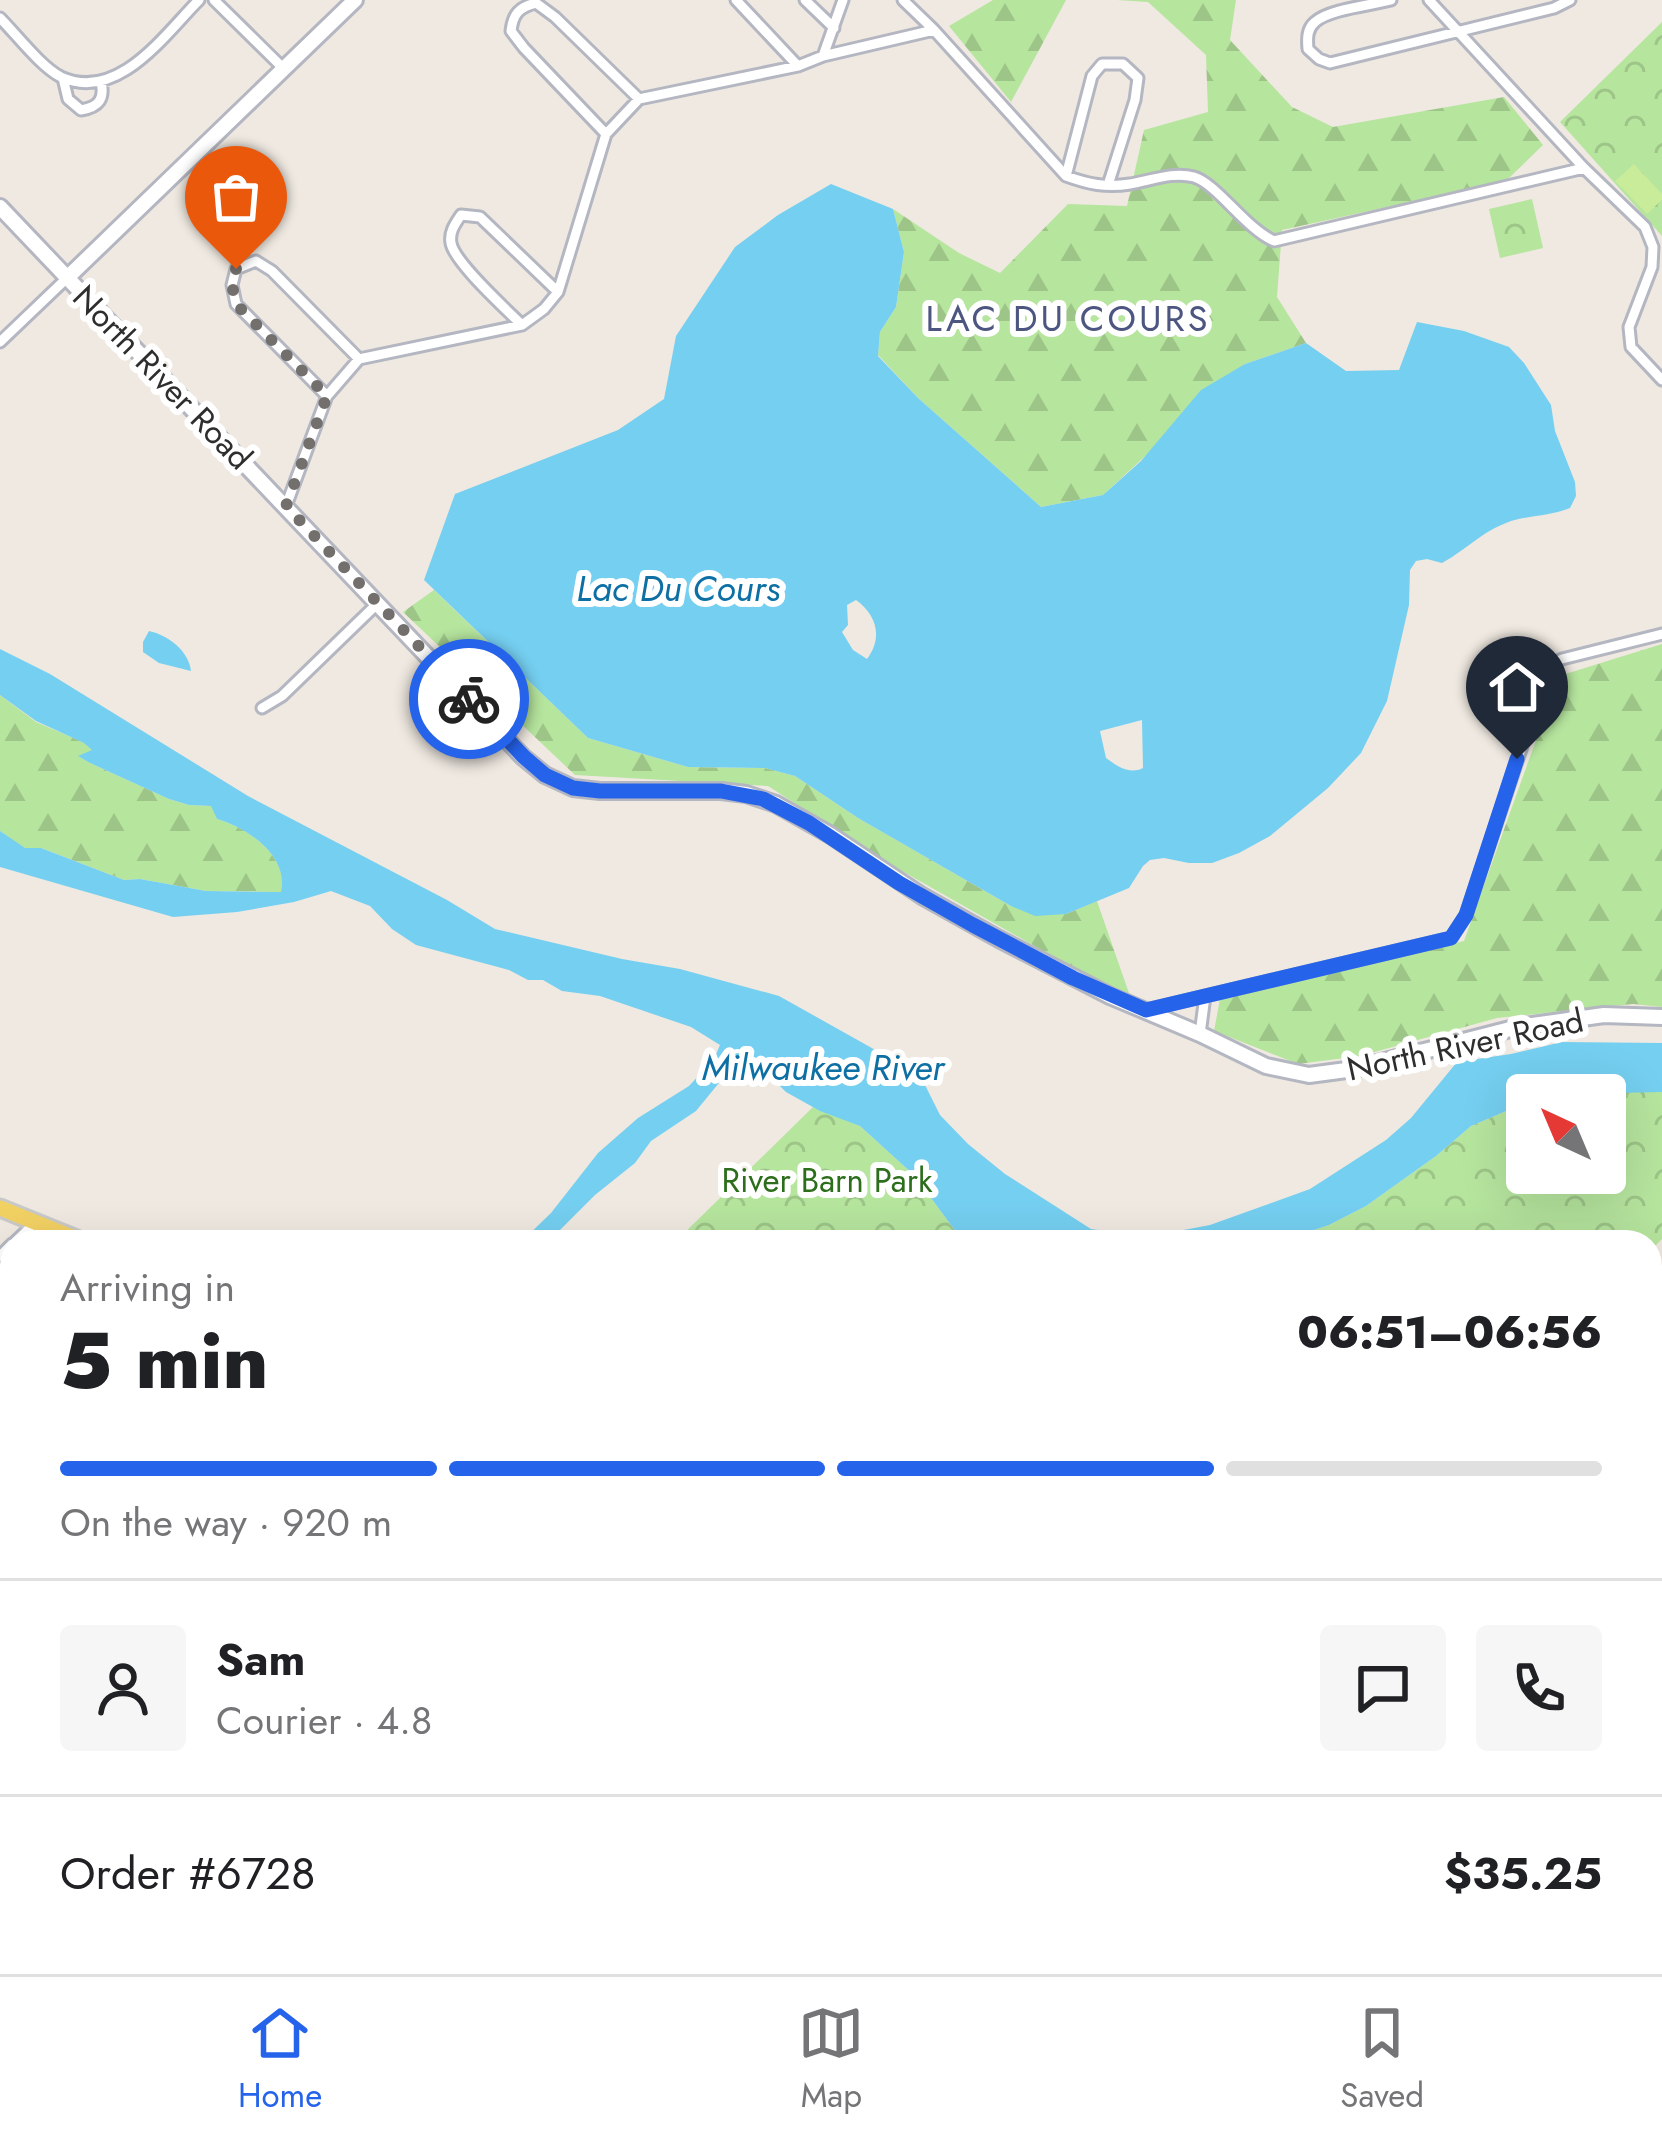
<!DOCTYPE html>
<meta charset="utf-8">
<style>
body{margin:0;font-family:Jost,sans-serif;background:#f6f6f6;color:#202124;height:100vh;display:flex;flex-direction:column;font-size:45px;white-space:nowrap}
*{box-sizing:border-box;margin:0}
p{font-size:39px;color:#757577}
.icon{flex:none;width:66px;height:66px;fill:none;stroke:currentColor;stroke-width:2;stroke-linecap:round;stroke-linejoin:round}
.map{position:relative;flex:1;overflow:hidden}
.sheet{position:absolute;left:0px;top:1230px;width:1662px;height:744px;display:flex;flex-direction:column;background:#fff;border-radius:36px 36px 0 0;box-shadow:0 12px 48px #0002}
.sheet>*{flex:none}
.needle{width:78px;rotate:316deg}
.controls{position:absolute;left:1506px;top:1074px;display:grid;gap:24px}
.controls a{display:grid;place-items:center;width:120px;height:120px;border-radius:12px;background:#fff;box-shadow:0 12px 48px #0002;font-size:60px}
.pin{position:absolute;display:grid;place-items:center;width:102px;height:102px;color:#fff;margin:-123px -51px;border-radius:50% 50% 50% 0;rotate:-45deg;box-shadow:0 0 12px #0007}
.pin .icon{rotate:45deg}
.courier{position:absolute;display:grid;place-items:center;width:120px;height:120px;margin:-60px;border:9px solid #2563eb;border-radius:50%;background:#fff;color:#222;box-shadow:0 3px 15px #0007}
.overview em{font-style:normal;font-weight:800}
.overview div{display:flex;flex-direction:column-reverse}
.overview{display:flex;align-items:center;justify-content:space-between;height:204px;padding:0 60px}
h1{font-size:78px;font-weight:800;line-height:90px}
.bar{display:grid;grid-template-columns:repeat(4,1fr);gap:18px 12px;align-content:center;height:144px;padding:0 60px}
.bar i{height:15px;border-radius:9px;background:#e0e0e0}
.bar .current{background:#2563eb}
.bar p{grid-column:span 4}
.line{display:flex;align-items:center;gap:30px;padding:0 60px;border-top:3px solid #e0e0e0}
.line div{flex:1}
.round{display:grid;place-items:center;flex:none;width:126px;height:126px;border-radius:12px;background:#f6f6f6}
.dock{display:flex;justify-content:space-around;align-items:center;height:168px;border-top:3px solid #e0e0e0;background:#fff;font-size:33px;color:#757577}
.dock a{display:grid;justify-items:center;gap:6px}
.dock .current{color:#2563eb}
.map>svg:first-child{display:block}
.forest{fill:url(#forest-firs)}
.park{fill:url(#park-crowns)}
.pitch{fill:#c9ec9a}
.water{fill:#75cff0;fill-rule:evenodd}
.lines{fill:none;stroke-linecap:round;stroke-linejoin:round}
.street-casing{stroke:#b4b7c1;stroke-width:15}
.secondary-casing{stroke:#b4b7c1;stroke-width:20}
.primary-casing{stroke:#c9c9c9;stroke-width:21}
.street{stroke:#fff;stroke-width:9}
.secondary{stroke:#fff;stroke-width:14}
.primary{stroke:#f2d163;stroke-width:15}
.done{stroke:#726f6d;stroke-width:12;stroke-dasharray:0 21.6}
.route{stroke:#2563eb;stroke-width:15}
.labels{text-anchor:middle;stroke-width:12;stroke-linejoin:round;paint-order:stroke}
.street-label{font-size:33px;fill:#2e2e2e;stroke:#fff}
.park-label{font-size:33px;fill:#2c6e1b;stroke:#fff}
.neighbourhood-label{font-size:36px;letter-spacing:3px;fill:#4d5680;stroke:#fff}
.water-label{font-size:36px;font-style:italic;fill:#0d6fa3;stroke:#fff}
</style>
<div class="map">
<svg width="1662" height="1974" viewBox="0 0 1662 1974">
<defs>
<pattern id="forest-firs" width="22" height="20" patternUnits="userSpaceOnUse" patternTransform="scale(3)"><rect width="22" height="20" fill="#b6e59e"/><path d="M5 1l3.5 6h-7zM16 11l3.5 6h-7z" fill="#9dc588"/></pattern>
<pattern id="park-crowns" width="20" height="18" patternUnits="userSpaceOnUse" patternTransform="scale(3)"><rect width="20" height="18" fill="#b6e59e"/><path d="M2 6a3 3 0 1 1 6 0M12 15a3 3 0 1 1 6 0" fill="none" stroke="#9dc588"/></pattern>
</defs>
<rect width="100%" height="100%" fill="#efe9e1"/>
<path class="forest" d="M993 0H1066L1011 102 949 26Z
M1117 0H1236L1230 40 1292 107 1333 127 1504 97 1543 145 1506 181 1282 230 1277 297 1306 343 1245 364 1103 495 1041 507 918 398 878 355 880 332 896 307 904 252 893 209 959 253 1000 273 1068 204 1127 206 1144 130 1208 112 1206 55 1148 2Z
M434 590 588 738 688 767 765 768 795 776 858 818 1011 906 1066 914 1097 901 1131 999 1135 1003 888 863 768 786 575 775 403 612Z
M1662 644V1007L1633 1004 1497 1018 1360 1056 1298 1064 1214 1031 1220 999 1464 941 1559 676Z
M0 695 36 722 85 743 93 750 79 756 90 763 169 799 189 805 212 806 217 819C248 828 288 855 282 892L206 891 140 879 124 880 41 848 25 849 0 831Z"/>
<path class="park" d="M1662 22V236L1560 122Z
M1532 199 1543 248 1500 258 1489 209Z
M1621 1092H1662V1239L1650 1251V1242H1279L1329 1225 1366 1206 1436 1156 1471 1126 1527 1102V1173H1605V1095H1554Z
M813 1107 860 1126 915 1176 956 1232 960 1242H675Z"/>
<path class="pitch" d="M1634 164 1662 194V200L1647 214 1615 181Z"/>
<path class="water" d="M831 184 893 209 904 252 896 307 880 332 878 356 918 398 1041 507 1103 495 1141 461 1201 390 1245 364 1306 343 1346 371 1399 370 1417 322 1464 331 1509 347 1524 363 1551 405 1555 431 1575 482 1576 496 1570 508C1551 516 1531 515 1511 521 1480 532 1468 549 1442 563L1427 559 1416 561 1410 570 1409 605 1387 701 1361 753 1328 788 1270 836 1239 853 1212 863H1189L1164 858 1150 860 1143 866 1129 888 1066 914 1035 916 1011 906 858 818 795 776 765 768 688 767 588 738 424 580 455 494 618 430 664 399 676 336 735 247 778 215ZM856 600C877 615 883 638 867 659L853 650 842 632 848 625 847 605ZM1142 720 1143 768C1129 775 1117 766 1106 758L1100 731Z
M149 631C168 635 189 651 191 671L159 663 143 652V642Z
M0 649 50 674 248 796 447 900 495 929 622 959 680 969 779 996 920 1075 940 1115 968 1144 1005 1174 1091 1229 1147 1237 1210 1225 1310 1189 1386 1140 1411 1118 1457 1062 1511 1054 1562 1042 1662 1043V1092L1527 1095V1102L1471 1126 1436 1156 1366 1206 1329 1225 1279 1242H960L956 1232 915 1176 860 1126 820 1111 786 1092 757 1064 741 1056 696 1111 651 1141 635 1163 595 1195 548 1242H521L551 1213 598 1153 638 1118 689 1086 714 1059 720 1045 691 1027 600 996 562 991 543 980H528L509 970 416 945 392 929 370 906 331 891 294 902 237 912 173 917 0 867V831L25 848H41L124 880 140 879 206 891 281 892C289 856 248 828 217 819L211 806 189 805 169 799 90 763 78 756 92 750 84 743 36 721 0 695Z"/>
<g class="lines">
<defs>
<path id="street" d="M214 0 284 69
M736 0 798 66
M805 0 834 28
M903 0 934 30 1066 176C1088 184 1106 188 1130 184 1150 181 1173 171 1194 177 1217 184 1245 228 1274 241L1584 168
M1391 0C1373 5 1329 9 1315 22 1307 29 1307 38 1308 49L1319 59 1330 63 1554 8 1570 0
M1429 0 1584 168 1645 227 1653 247 1652 267 1629 327 1631 347 1662 380
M0 18C16 34 41 67 61 77 118 103 165 34 199 0
M823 56 843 0
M63 78 68 99 81 110C99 107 105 99 101 81
M606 134 524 48 511 31C513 14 519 7 536 3L555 17 639 99
M1066 176 1092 76 1102 64H1123L1138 78 1135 100 1108 185
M522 325C506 309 454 262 451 243 449 232 455 224 461 215L480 217 558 292
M0 342 67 278
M327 396 236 304 232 285 236 269 256 261 272 271 359 359
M286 506 327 396 359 359 522 325 544 309 558 292 606 134 639 99 798 66 823 56 934 30
M262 708 282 696 378 603
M1146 1010 1205 996
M1200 1034 1205 996 1451 938 1466 915 1549 665 1562 659 1662 634
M15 1242 36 1222
M0 1256 12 1244
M1650 1359 1662 1369
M1650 1487 1662 1499
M0 1648 12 1637
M1650 1862 1662 1851
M165 1974 177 1962
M546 1974 559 1962
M1020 1974 1041 1962"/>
<path id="secondary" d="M0 207 523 757 545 775 573 788 600 791H721L746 794 776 804 829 834 922 896 999 939 1110 996 1200 1034 1266 1066 1309 1075 1354 1069 1518 1027 1604 1015 1662 1017
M67 278 355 0
M1535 1974 1548 1962"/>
<path id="primary" d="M0 1208 84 1242
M1560 1962 1576 1974
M1597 1962 1612 1974"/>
</defs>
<use href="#street" class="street-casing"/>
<use href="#secondary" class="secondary-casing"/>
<use href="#primary" class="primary-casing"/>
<use href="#street" class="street"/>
<use href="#secondary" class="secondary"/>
<use href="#primary" class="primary"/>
</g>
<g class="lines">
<path class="done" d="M236 269 232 285 236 304 327 396 286 506 469 699"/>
<path class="route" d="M469 699 524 757 545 775 573 788 600 791H721L763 799 809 823 899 883 973 925 1073 978 1146 1010 1451 938 1466 915 1517 759"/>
</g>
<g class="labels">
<g class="street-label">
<text transform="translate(163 377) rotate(46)" y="12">North River Road</text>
<text transform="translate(1465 1044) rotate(-12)" y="12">North River Road</text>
</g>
<g class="park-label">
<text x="827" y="1192">River Barn Park</text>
</g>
<g class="neighbourhood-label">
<text x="1068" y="331">LAC DU COURS</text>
</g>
<g class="water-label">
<text x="678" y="601">Lac Du Cours</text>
<text x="823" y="1080">Milwaukee River</text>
</g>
</g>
</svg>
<div class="controls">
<a><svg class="needle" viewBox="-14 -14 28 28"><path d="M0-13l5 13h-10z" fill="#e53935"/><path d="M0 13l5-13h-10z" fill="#757577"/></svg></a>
</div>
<div class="pin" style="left:236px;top:269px;background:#ea580c"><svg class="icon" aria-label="bag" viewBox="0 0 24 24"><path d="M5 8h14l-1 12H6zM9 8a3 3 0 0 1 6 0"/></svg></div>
<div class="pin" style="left:1517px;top:759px;background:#1f2937"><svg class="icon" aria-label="home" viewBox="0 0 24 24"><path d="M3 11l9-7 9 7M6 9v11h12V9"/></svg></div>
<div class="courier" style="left:469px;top:699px"><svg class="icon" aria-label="bike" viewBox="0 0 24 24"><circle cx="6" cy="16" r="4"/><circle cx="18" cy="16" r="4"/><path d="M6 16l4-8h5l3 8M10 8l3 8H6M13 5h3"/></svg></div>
<section class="sheet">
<div class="overview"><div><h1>5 min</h1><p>Arriving in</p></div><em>06:51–06:56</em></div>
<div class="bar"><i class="current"></i><i class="current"></i><i class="current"></i><i></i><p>On the way · 920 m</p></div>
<div class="line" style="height:216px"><a class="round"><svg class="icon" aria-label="person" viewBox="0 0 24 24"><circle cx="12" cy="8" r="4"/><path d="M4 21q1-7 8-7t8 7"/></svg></a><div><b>Sam</b><p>Courier · 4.8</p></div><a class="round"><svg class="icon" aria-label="chat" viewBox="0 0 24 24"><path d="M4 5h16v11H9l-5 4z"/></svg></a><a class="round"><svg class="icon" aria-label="phone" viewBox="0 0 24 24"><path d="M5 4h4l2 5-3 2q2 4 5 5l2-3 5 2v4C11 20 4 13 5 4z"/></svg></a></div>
<div class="line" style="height:156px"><div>Order #6728</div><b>$35.25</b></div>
</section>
</div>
<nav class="dock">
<a class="current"><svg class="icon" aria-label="home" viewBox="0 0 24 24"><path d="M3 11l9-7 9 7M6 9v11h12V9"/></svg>Home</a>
<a><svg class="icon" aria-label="map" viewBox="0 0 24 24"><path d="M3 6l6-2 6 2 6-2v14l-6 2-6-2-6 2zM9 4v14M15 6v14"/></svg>Map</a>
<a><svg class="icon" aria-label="saved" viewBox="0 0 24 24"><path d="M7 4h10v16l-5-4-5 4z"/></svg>Saved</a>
</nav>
